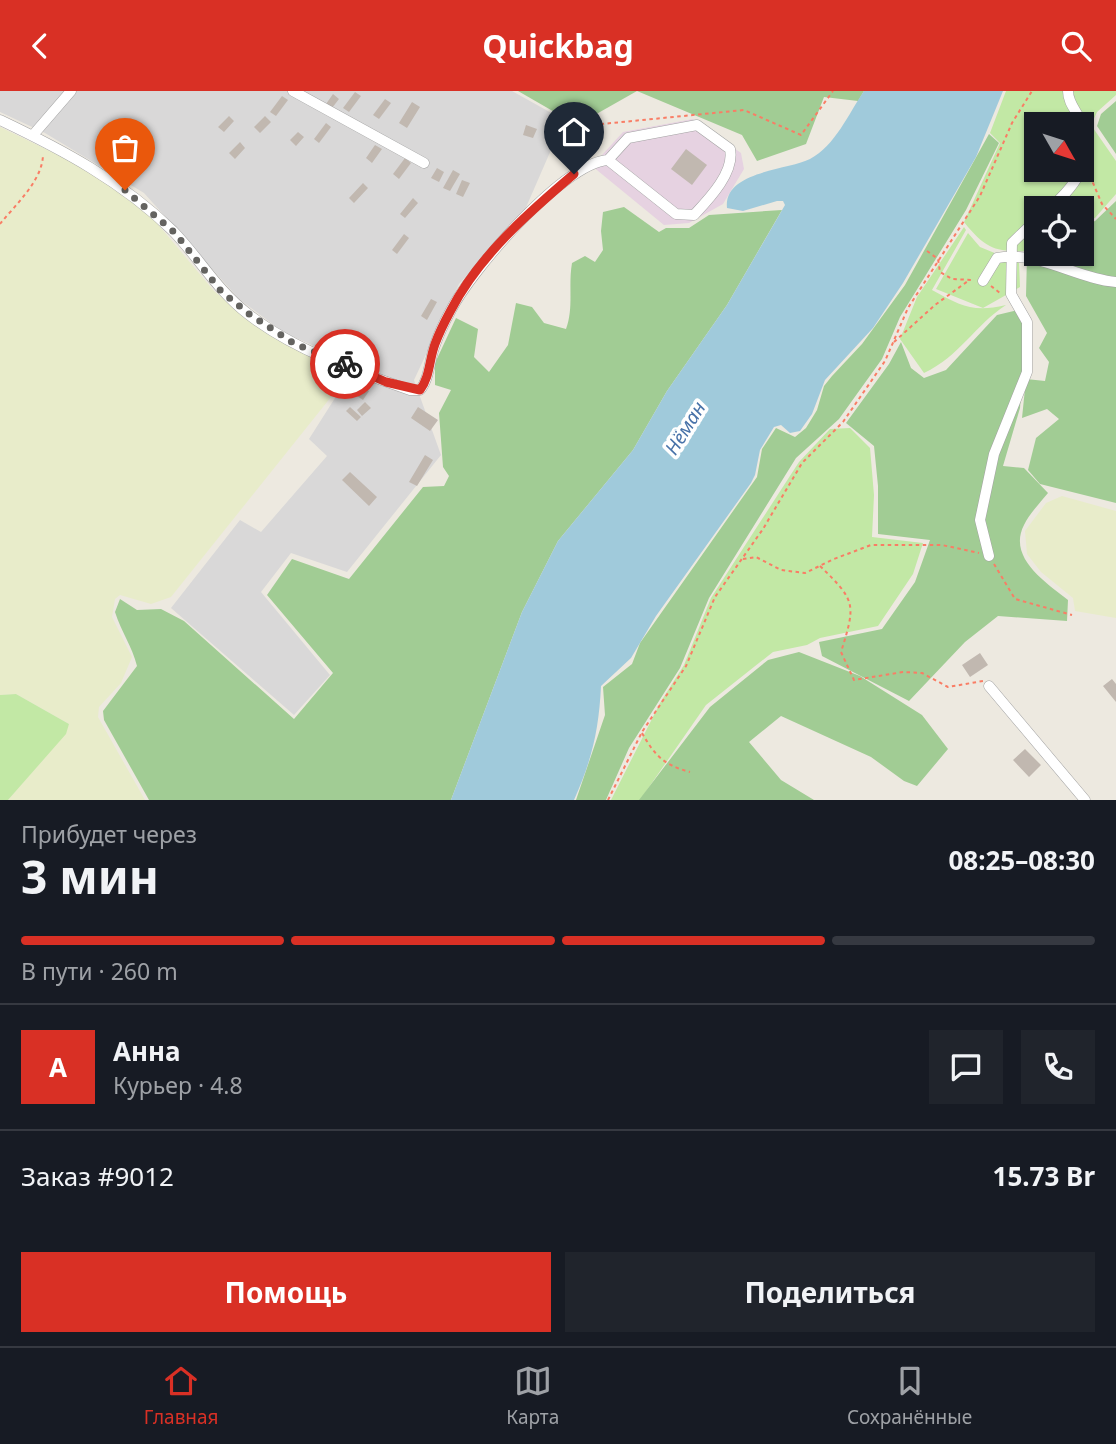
<!DOCTYPE html>
<html lang="ru">
<meta charset="utf-8">
<style>
body{margin:0;font-family:"Noto Sans",sans-serif;background:#20242c;color:#f1f3f6;height:100vh;display:flex;flex-direction:column;font-size:26px;white-space:nowrap}
*{box-sizing:border-box;margin:0}
p{font-size:23px;color:#9ea1a6}
.icon{flex:none;width:38px;height:38px;fill:none;stroke:currentColor;stroke-width:2;stroke-linecap:round;stroke-linejoin:round}
.map{position:relative;height:709px;overflow:hidden}
.details{display:flex;flex-direction:column;background:#171b24;flex:1}
.details>*{flex:none}
.needle{width:46px;rotate:129deg}
.fabs{position:absolute;left:1024px;top:21px;display:grid;gap:14px}
.fabs a{display:grid;place-items:center;width:70px;height:70px;border-radius:0px;background:#171b24;box-shadow:0 2px 5px #0004;font-size:35px}
.pin{position:absolute;display:grid;place-items:center;width:60px;height:60px;color:#fff;margin:-72px -30px;border-radius:50% 50% 50% 0;rotate:-45deg;box-shadow:0 0 7px #0007}
.pin .icon{rotate:45deg}
.courier{position:absolute;display:grid;place-items:center;width:70px;height:70px;margin:-35px;border:5px solid #d93025;border-radius:50%;background:#fff;color:#222;box-shadow:0 2px 9px #0007}
.headline em{font-style:normal;font-weight:700}
.headline div{display:flex;flex-direction:column-reverse}
.headline{display:flex;align-items:center;justify-content:space-between;height:119px;padding:0 21px}
h1{font-size:46px;font-weight:700;line-height:52px}
.bar{display:grid;grid-template-columns:repeat(4,1fr);gap:10px 7px;align-content:center;height:84px;padding:0 21px}
.bar i{height:9px;border-radius:5px;background:#363941}
.bar .current{background:#d93025}
.bar p{grid-column:span 4}
.line{display:flex;align-items:center;gap:18px;padding:0 21px;border-top:2px solid #363941}
.line div{flex:1}
.round{display:grid;place-items:center;flex:none;width:74px;height:74px;border-radius:0px;background:#20242c}
.primary-button{display:flex;gap:14px;margin-top:auto;padding:14px 21px}
.primary-button a{flex:1;height:80px;border-radius:0px;background:#d93025;color:#fff;font-size:28px;font-weight:700;line-height:80px;text-align:center}
.primary-button a+a{background:#20242c;color:#f1f3f6}
header{display:flex;justify-content:space-between;align-items:center;height:91px;padding:0 21px;background:#d93025;color:#fff;font-size:32px;font-weight:700}
.dock{display:flex;justify-content:space-around;align-items:center;height:98px;border-top:2px solid #363941;background:#171b24;font-size:19px;color:#9ea1a6}
.dock a{display:grid;justify-items:center;gap:4px}
.dock .current{color:#d93025}
.map>svg:first-child{display:block}
.residential{fill:#d9d8d8}
.industrial{fill:#e6d2e1}
.farmland{fill:#e8ecca}
.grass{fill:#c2e8a5;fill-rule:evenodd}
.forest{fill:#a1cc94}
.water{fill:#a0cadb}
.building{fill:#c1b8b0}
.lines{fill:none;stroke-linecap:round;stroke-linejoin:round}
.minor-casing{stroke:#a2a2a2;stroke-width:11}
.path{stroke:#f97d65;stroke-width:2;stroke-dasharray:3.5 3.5;stroke-linecap:butt}
.minor{stroke:#fff;stroke-width:10}
.done{stroke:#646360;stroke-width:7;stroke-dasharray:0 12.6}
.route{stroke:#d93025;stroke-width:9}
.labels{text-anchor:middle;stroke-width:7;stroke-linejoin:round;paint-order:stroke}
.water-label{font-size:19px;font-style:italic;fill:#4973a9;stroke:#fff}
</style>
<header><svg class="icon" aria-label="back" viewBox="0 0 24 24"><path d="M15 5l-7 7 7 7"/></svg>Quickbag<svg class="icon" aria-label="search" viewBox="0 0 24 24"><circle cx="10" cy="10" r="6"/><path d="M15 15l6 6"/></svg></header>
<div class="map">
<svg width="1116" height="709" viewBox="0 0 1116 709">
<rect width="100%" height="100%" fill="#ede9e0"/>
<path class="residential" d="M0 0H512L564 29 524 121 459 193 414 289 441 364 347 481 291 462 261 501 330 584 294 624 171 517 240 429 261 441 327 365 309 348 356 274 283 241 239 208 144 102 45 42 0 21Z"/>
<path class="industrial" d="M693 28 741 62 744 78 723 113 689 132 664 134 592 75 623 41Z"/>
<path class="farmland" d="M0 36 81 75 119 99 151 125 214 200 247 227 291 256 340 276 347 286 171 506 151 513 120 504 115 508 112 526 132 566 121 592 99 616 98 626 145 709H8L65 643 69 633 16 603 0 604Z
M1062 405 1116 420V527L1075 520 1073 507 1041 481 1027 463 1025 440 1046 412Z"/>
<path class="grass" d="M1006 0H1116V4L1097 21 1091 34 1116 70V103L1095 127 1082 131V117H1036V160C998 161 988 161 964 131L1000 52 990 42ZM1036 33H1082V79H1036Z
M964 136 966 139 932 199C961 215 973 222 1006 214 974 235 960 265 924 282L900 248 917 206Z
M968 142 980 156 1019 172 1020 196 983 217 936 198Z
M850 337 870 357 874 404 872 446 923 452 913 483 878 535 820 547 807 554 773 561 706 614 640 709H611L660 612 684 574 711 507 799 371 830 338Z
M16 603 69 633 66 643 8 709H0V604Z"/>
<path class="forest" d="M518 0H864L858 10 824 6 806 53 757 70 742 44 637 0 577 34Z
M1116 10V63L1097 35 1101 23Z
M989 43 999 52 966 119 900 226 882 268 839 328 796 367 709 507 680 577 629 657 606 709H576L605 624 603 596 632 573 640 552 757 386 762 358 776 337 795 346 806 337 817 319 824 295 832 285 862 253 905 194Z
M1116 110V412L1040 393 1028 379 1036 347 1059 328 1047 318 1022 327 1026 288 1045 290 1049 271 1039 257 1047 242 1026 205 1027 165 1082 163V135L1095 130Z
M624 116 659 141 666 137H689L709 124 782 119 727 214 667 300 633 359 558 450 522 521 451 709H149L104 629 103 620 137 575C132 555 121 540 115 521L120 508 137 519 161 518 184 530 294 628 333 582 267 504 292 468 349 488 423 396 444 395 449 385 443 376 439 322 451 299 435 294V272L456 227 478 238 474 266 489 281 508 254 516 212 532 216 544 232 566 238C574 216 568 195 572 172L585 165 595 171 603 159 601 140 603 121Z
M1022 218 1025 253 1020 317 1003 375 1024 377 1048 402C1040 412 1029 423 1024 434 1007 467 1047 492 1068 509L1067 530 998 525 965 551 909 610 822 565 819 551 882 538 915 491 930 449 878 443V395L874 355 846 332 889 273 901 251 911 277 924 287 946 279 997 224Z
M799 561 860 585 922 624 948 658 917 695 904 690 871 666 781 625 749 651 781 689 814 709H639L710 616 768 569Z"/>
<path class="water" d="M864 0H1003L976 66 903 192 873 237 825 289 812 323 800 340 790 342 781 334 774 336 760 359 755 384 751 392 656 525 631 567 601 595C599 638 592 669 574 709H451L522 521 558 450 633 359 667 300 727 214 785 114 783 110H777L743 120 727 117C723 80 789 79 810 68 835 55 849 22 864 0Z"/>
<path class="building" d="M355 1 361 5 349 21 343 17Z
M333 3 339 8 332 17 326 13Z
M282 5 288 9 276 25 270 21Z
M385 8 391 12 379 28 373 24Z
M412 11 420 16 407 37 399 32Z
M229 25 234 30 224 41 218 36Z
M265 25 271 31 260 42 254 36Z
M326 32 331 36 319 52 314 48Z
M526 34 537 38 533 47 523 44Z
M298 41 304 46 296 55 290 49Z
M240 51 245 57 235 68 229 62Z
M375 54 382 58 372 72 366 67Z
M686 58 707 74 692 94 671 78Z
M405 67 411 72 399 88 393 83Z
M437 77 444 81 439 91 431 87Z
M453 79 460 83 450 100 443 97Z
M462 89 470 92 463 106 456 103Z
M363 92 368 97 354 112 349 107Z
M413 107 418 112 405 127 400 123Z
M404 143 409 147 397 163 392 159Z
M431 208 437 211 427 229 421 225Z
M353 289 369 300 363 309 347 298Z
M365 311 371 317 362 325 357 319Z
M350 316 361 326 357 330 346 320Z
M418 316 438 329 430 340 411 327Z
M425 364 433 369 417 395 409 391Z
M350 381 377 406 369 415 342 389Z
M980 562 988 574 970 586 962 574Z
M1112 588 1116 593V611L1103 595Z
M1025 658 1041 674 1029 686 1013 669Z"/>
<g class="lines">
<defs>
<path id="minor" d="M293 0 424 72
M0 29C63 59 123 91 173 140 200 168 216 198 248 223 294 259 355 280 410 299H420C430 287 429 269 435 254 439 242 445 230 451 219 471 180 563 72 608 69L676 123 694 124C709 108 735 81 730 58L697 34 628 47 608 69
M33 44 71 0
M1050 117C1078 93 1096 66 1081 30 1076 19 1068 12 1068 0
M983 190 997 167C1037 159 1077 188 1116 191
M989 465 980 429 994 363 1027 281V231L1011 203 1012 152 1036 129
M989 595 1085 709"/>
</defs>
<use href="#minor" class="minor-casing"/>
<path class="path" d="M568 77 579 51 602 33 744 19 801 44 833 0
M1090 85 1102 113 1116 128
M0 133C16 113 43 89 43 63
M927 160 938 168 940 181 952 188 973 189
M991 195 1000 202
M894 251 935 214 968 190
M743 468 756 466 781 479 805 482 834 468 871 454H942L979 462
M994 473 1015 508 1072 524
M820 475C856 510 856 513 841 561L854 589 903 581 922 582 948 596 983 590
M642 642C655 665 664 674 690 681
M608 709 642 641 686 575 715 506 763 438 802 372 843 331 885 270 908 217 980 105 1012 32 1032 0"/>
<use href="#minor" class="minor"/>
</g>
<g class="lines">
<path class="done" d="M125 99 175 142 221 200 249 223 295 253 345 273"/>
<path class="route" d="M345 273 386 291 420 299C430 286 429 269 435 253 439 242 445 230 451 219 479 165 528 122 574 83"/>
</g>
<g class="labels">
<g class="water-label">
<text transform="translate(685 337) rotate(-58)" y="7">Нёман</text>
</g>
</g>
</svg>
<div class="fabs">
<a><svg class="needle" viewBox="-14 -14 28 28"><path d="M0-13l5 13h-10z" fill="#e53935"/><path d="M0 13l5-13h-10z" fill="#9ea1a6"/></svg></a>
<a><svg class="icon" aria-label="locate" viewBox="0 0 24 24"><circle cx="12" cy="12" r="6"/><path d="M12 2v4M12 18v4M2 12h4M18 12h4"/></svg></a>
</div>
<div class="pin" style="left:125px;top:99px;background:#ea580c"><svg class="icon" aria-label="bag" viewBox="0 0 24 24"><path d="M5 8h14l-1 12H6zM9 8a3 3 0 0 1 6 0"/></svg></div>
<div class="pin" style="left:574px;top:83px;background:#1f2937"><svg class="icon" aria-label="home" viewBox="0 0 24 24"><path d="M3 11l9-7 9 7M6 9v11h12V9"/></svg></div>
<div class="courier" style="left:345px;top:273px"><svg class="icon" aria-label="bike" viewBox="0 0 24 24"><circle cx="6" cy="16" r="4"/><circle cx="18" cy="16" r="4"/><path d="M6 16l4-8h5l3 8M10 8l3 8H6M13 5h3"/></svg></div>
</div>
<section class="details">
<div class="headline"><div><h1>3 мин</h1><p>Прибудет через</p></div><em>08:25–08:30</em></div>
<div class="bar"><i class="current"></i><i class="current"></i><i class="current"></i><i></i><p>В пути · 260 m</p></div>
<div class="line" style="height:126px"><b class="round" style="background:#d93025;color:#fff">А</b><div><b>Анна</b><p>Курьер · 4.8</p></div><a class="round"><svg class="icon" aria-label="chat" viewBox="0 0 24 24"><path d="M4 5h16v11H9l-5 4z"/></svg></a><a class="round"><svg class="icon" aria-label="phone" viewBox="0 0 24 24"><path d="M5 4h4l2 5-3 2q2 4 5 5l2-3 5 2v4C11 20 4 13 5 4z"/></svg></a></div>
<div class="line" style="height:91px"><div>Заказ #9012</div><b>15.73 Br</b></div>
<div class="primary-button"><a>Помощь</a><a>Поделиться</a></div>
</section>
<nav class="dock">
<a class="current"><svg class="icon" aria-label="home" viewBox="0 0 24 24"><path d="M3 11l9-7 9 7M6 9v11h12V9"/></svg>Главная</a>
<a><svg class="icon" aria-label="map" viewBox="0 0 24 24"><path d="M3 6l6-2 6 2 6-2v14l-6 2-6-2-6 2zM9 4v14M15 6v14"/></svg>Карта</a>
<a><svg class="icon" aria-label="saved" viewBox="0 0 24 24"><path d="M7 4h10v16l-5-4-5 4z"/></svg>Сохранённые</a>
</nav>
